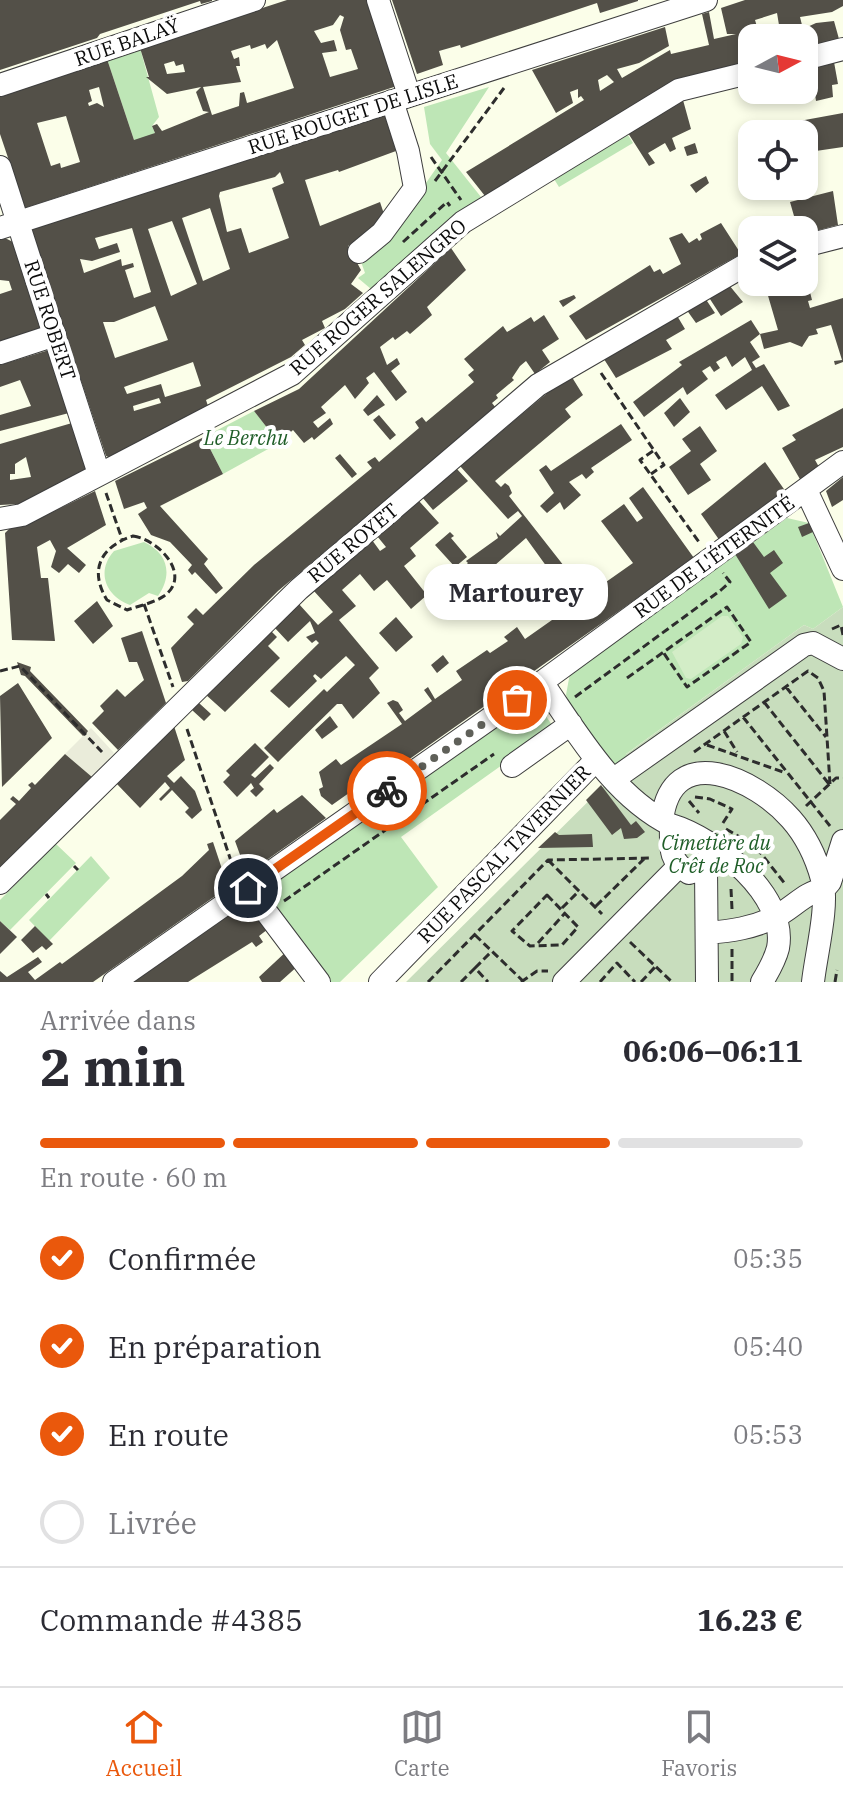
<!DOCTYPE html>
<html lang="fr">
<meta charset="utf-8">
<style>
body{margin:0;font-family:"IBM Plex Serif",serif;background:#f7f7f7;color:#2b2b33;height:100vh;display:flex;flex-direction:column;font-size:30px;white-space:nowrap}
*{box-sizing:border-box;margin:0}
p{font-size:26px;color:#7c7c81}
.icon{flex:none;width:44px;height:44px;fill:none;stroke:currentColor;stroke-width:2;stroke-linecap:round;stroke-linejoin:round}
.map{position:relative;height:982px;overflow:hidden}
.sheet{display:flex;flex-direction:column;background:#fff;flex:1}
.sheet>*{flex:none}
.needle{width:52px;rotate:83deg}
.buttons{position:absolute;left:738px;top:24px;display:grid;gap:16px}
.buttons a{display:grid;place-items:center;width:80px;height:80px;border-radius:16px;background:#fff;box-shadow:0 4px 12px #0003;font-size:40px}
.pin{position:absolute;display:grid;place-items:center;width:68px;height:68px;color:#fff;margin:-34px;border:4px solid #fff;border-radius:50%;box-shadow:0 2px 8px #0007}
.courier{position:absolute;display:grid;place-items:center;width:80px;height:80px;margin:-40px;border:6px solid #ea580c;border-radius:50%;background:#fff;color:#222;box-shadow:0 2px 10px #0007}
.bubble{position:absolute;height:56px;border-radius:24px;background:#fff;box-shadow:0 4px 12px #0003;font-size:26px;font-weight:700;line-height:56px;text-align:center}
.head em{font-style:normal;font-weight:700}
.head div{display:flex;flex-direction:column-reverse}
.head{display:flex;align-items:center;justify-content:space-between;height:136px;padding:0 40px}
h1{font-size:52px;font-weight:700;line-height:60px}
.bar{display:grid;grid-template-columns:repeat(4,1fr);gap:12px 8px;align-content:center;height:96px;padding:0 40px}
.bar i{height:10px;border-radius:6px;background:#e1e1e2}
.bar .active{background:#ea580c}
.bar p{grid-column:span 4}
.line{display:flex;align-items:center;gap:20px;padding:0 40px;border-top:2px solid #e1e1e2}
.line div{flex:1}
ol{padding:0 40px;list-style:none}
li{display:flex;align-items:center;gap:24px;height:88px}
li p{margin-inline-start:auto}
li .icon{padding:8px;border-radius:50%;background:#ea580c;color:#fff;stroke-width:4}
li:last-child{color:#7c7c81}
li i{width:44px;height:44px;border:4px solid #e1e1e2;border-radius:50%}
.dock{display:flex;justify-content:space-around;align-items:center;height:112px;border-top:2px solid #e1e1e2;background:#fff;font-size:22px;color:#7c7c81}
.dock a{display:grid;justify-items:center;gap:4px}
.dock .active{color:#ea580c}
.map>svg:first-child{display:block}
.green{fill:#bee6b6}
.cemetery{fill:#c8ddbd}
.pitch{fill:#d3edc7}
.plaza{fill:#eaecda}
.building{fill:#535048;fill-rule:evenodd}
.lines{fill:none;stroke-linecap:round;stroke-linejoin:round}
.minor-casing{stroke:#3e3e3e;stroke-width:24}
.path{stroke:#2d2d2d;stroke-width:3;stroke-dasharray:8 4;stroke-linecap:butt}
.minor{stroke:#fff;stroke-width:22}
.done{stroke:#5f6059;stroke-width:8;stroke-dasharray:0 14.4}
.route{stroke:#ea580c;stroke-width:10}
.labels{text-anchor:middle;stroke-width:8;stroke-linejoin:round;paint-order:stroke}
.street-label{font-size:20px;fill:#0b0b0b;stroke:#fff}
.park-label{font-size:20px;font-style:italic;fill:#1f5e28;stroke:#fff}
</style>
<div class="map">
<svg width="843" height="982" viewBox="0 0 843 982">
<rect width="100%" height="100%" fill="#fbfee9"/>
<path class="green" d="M140 48 159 117 152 126 155 133 135 143 107 59Z
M489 87 446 153 481 197 371 289 358 278 365 273 360 259 412 203 442 160 430 144 424 107Z
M628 135 633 143 559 187 554 179Z
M254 411 279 443 223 474 204 437Z
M787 518 809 523 843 607 813 629 804 625 626 754 630 761 618 770 570 705 566 695 570 673Z
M144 542C168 553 173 575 158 596L149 593 130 605C105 596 96 571 114 551Z
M535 700 554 728 401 837 438 887 340 982H321L263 904 271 898 265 888Z
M56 844 76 863 10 930 0 921V900Z
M91 856 110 878 49 941 29 920Z"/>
<path class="cemetery" d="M843 607V982H406L629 761 625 755 804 625 813 629Z"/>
<path class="pitch" d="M722 616H728L743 637 741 644 691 679 686 678 672 652Z"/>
<path class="plaza" d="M91 728 114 753 92 777 65 754Z"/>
<path class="building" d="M0 0H212V1L201 4 200 1 100 34 97 38 0 70Z
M287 0H370L397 86 25 208 0 134V94L107 59 134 140 155 133 152 126 157 124 162 131 209 112 203 111 196 92 201 87 167 94 146 77H149L140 48ZM340 15 344 17 340 30 346 50 351 49 358 69 330 77 322 53 337 51 334 40 321 43 314 31 333 25ZM277 40 294 88 247 103 244 92 240 93 239 106 212 115 203 87 241 82 236 66H240L239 57 234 59 231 51 250 45 251 49 265 44 267 49ZM174 61 176 66 183 64 185 72 167 74 164 64ZM99 87 104 107 97 103 89 106 88 103 92 101 89 90ZM66 116 80 162 61 168 60 163 51 166 37 123Z
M392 0H638V1L600 13 597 3 461 48 460 45 439 51 443 65 417 74Z
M745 0H843V6L832 12 800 17 803 29 816 23 834 21 839 39 804 48V38H752V61L673 82 485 196 466 172 584 100 581 96 578 98V89L570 92 573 103 556 113 532 70 665 27 669 46 639 63 617 69 622 78 670 50 671 54 709 45 702 14 709 12 714 39 736 34H727L721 8ZM777 13 779 25 758 30 755 20ZM607 75 614 82 600 91 598 80Z
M834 62 838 84 832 85 833 97 816 101 811 68Z
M683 100 691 129 672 138 676 149 670 152 665 143 648 153 655 163 649 166 628 133Z
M384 113 396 151 339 172 338 170 305 180 320 226 380 202 384 214 377 228 348 246 361 270 351 284 363 293 345 309 322 321 325 328 302 340 305 345 291 357 206 400 209 409 111 458 106 456 31 229ZM280 172 284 183 272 188 289 238 249 253 241 228 227 232 219 196 220 192 275 177ZM210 208 230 269 203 281 182 218ZM172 221 197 284 171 296 148 229ZM132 228 151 292 134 298 125 270 134 267 133 263 122 266 121 259 84 273 80 259 92 261 120 252 117 243 99 249 95 238ZM155 306 168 340 115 358 103 322H114ZM193 362 201 386 165 397 161 384 127 394 124 387ZM159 398 161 403 134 411 133 406Z
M843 113V147L809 152 804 134H773L772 126Z
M695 143 698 153 687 156 684 147Z
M706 176 709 183 696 193 690 185Z
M833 191 838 225 804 234V230H798L790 202Z
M721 223 741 254 586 340 569 316 650 265 654 272 660 269 663 274 681 264 669 238 682 233 689 243 697 238 699 241 702 239 700 234Z
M5 238 13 242 41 328 0 342V294L12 290 9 281 0 280V239Z
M451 248 466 270 427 307 432 315 410 334 407 331 395 340 393 337 380 347 387 365 397 358 400 364 391 371 407 392 396 401 374 372 366 378 369 383 355 399 345 385 321 407 326 413 313 422 318 428 330 418 333 424 314 440 312 437 304 443 293 430 279 443 254 411 299 389Z
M812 274 815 286 809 288 812 300 808 301 810 308 843 298V362L835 365 834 361 842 360 831 325 816 329 818 334 809 336 802 347 790 342 764 349 760 334 778 330 764 282H804V276Z
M729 285 743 302 721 316 708 296Z
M574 295 576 298 563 307 559 301Z
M705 298 715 313 696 323 686 309Z
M676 314 685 329 666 340 672 349 616 378 602 356Z
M544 315 559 339 542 350 550 362 535 374 526 361 520 366 512 378 514 380 496 395 498 398 492 403 496 408 278 591 188 681 182 682 171 648 194 624 187 617 196 608 203 615 254 565 372 468 367 462 375 457 379 462 419 428 415 422 422 417 426 422 474 382 468 375 474 370 464 359 503 326 507 332 531 317 534 322Z
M751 320 760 334 750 342 760 357 752 362 756 368 764 364 790 406 778 411 762 386 726 410 715 395 752 370 745 357 732 367 726 356 716 362 720 368 714 372 710 366 702 371 708 379 687 395 683 387 644 417 633 402 682 365 679 362Z
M49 350 69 413 0 431V415L31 406 20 380 0 387V365Z
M570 374 583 395 565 409 571 417 495 481 501 487 505 483 509 486 512 493 509 496 582 589 575 594 567 583 555 590 547 578 552 574 526 538 456 599 443 585 468 563 466 561 498 538 496 532 500 536 522 516 518 511 508 519 460 466Z
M377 395 385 405 368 416 363 410Z
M680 398 690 412 674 427 664 413Z
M843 408V447L815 460 819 467 801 481 782 448 796 440 792 435Z
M379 415 396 435 390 440 373 420Z
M72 423 88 470 19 504 0 505V444ZM26 457 31 477 10 480V474H15V464Z
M621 424 632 440 591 468 594 472 586 479 582 474 569 482 581 495 564 510 560 502 547 513 540 506 554 493 539 470 546 465 551 471Z
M700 426 717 451 700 464 711 480 688 495 669 467 691 451 682 439Z
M204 437 223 474 160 506 208 559 204 564 223 588 216 594 195 572 192 575 188 570 192 565 170 542 151 535 138 514 147 508 144 502 124 509 115 481Z
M340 454 357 474 352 478 335 458Z
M765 462 786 492 720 541 701 514Z
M457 469 468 481 433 510 422 497Z
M843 477V500L832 507 826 491Z
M643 487 694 558 360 794 356 788 332 805 321 796 319 789 323 787 319 772 336 759 341 765 402 724 387 703 393 700 398 702 403 710 399 713 405 721 432 701 424 690 428 687 435 699 462 680 456 671 487 650 490 653 508 641 504 637 517 627 525 639 633 563 601 521 624 504 637 522 643 518 629 498Z
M95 491 106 525 67 548 86 565 79 573 68 564 59 573 51 567 56 551 50 540 37 547 41 578H48L55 641 12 640 5 533 11 527 24 526Z
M419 501 439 523 410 548 416 556 404 566 427 595 411 609 387 580 374 591 360 574 342 590 356 606 339 620 379 668 369 678 380 693 353 719 342 704H337L278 762 264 748 324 689 327 692 355 665 346 656 321 679 315 674 313 676 317 681 289 708 270 691 319 643 316 640 312 643 306 637 315 633 310 621 288 642 274 627 298 603 318 625 333 612 313 590 372 540 380 551 386 547 377 536Z
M809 523 813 532 802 537 798 527Z
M450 532 454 536 451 538 467 557 455 567 435 545Z
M753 542 764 557 774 550 783 563 770 573 787 596 769 609 735 554Z
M97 601 113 626 93 644 74 621Z
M396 617 413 637 396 652 379 633Z
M270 630 277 637 268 646 280 658 225 712 205 694Z
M142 631 166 703 118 750 92 723 104 711 100 706 117 689 125 697 144 680 137 662H129L121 638Z
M443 655 449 663 437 673 431 665Z
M17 662 31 667 30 671 88 731 86 734 83 736 25 676 21 675Z
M18 683 52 738 2 787 0 696Z
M199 703 211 714 204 721 192 710Z
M330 716 338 727 322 739 315 730Z
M174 726 185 760 167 776 174 783 181 776 195 791 202 810 192 819 185 812 189 808 172 790 161 801 159 799 170 788 165 782 140 808 116 783Z
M255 743 269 757 251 775 255 778 270 764 274 768 259 784 264 789 256 797 250 791 254 788 251 783 237 797 223 782 230 775 226 771Z
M65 754 92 777 0 868V820L16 804 10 799 13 796 19 801 31 788 28 785 32 782 35 785Z
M601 785 631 825 636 821 645 832 637 838 624 839 621 828 612 835 586 800Z
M302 795 326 818 247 874 235 841 274 809 277 813Z
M555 832 559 835 592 834 593 847 538 848Z
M213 842 228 887 93 982H0V971L7 977 38 957 42 962 28 972 35 980 60 962 62 964 182 876 209 850 207 844Z
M265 888 271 898 263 904 256 894Z
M250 898 272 926 259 936 263 942 256 947 252 942 188 982H130Z
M0 921 17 937 0 954Z
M35 926 53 944 46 950 42 946 33 953 21 940Z
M289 949 300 964 280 982H262L259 977Z"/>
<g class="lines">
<defs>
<path id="minor" d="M378 0 409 95
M804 59 843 49
M0 85 254 0
M0 167 99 474
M0 228 706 0
M804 246 843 236
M359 252 382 233 415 188 408 151 392 101
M0 353 55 335
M806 490 843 569
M0 519 22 515 292 374 463 222 679 90 752 72
M542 682C578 734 613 796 671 825 671 846 668 861 689 873L706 868 713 845
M512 766 571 724
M614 779 804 645 813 643 843 659
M662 820C672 739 756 779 791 819 806 836 816 857 822 879 829 905 816 954 813 982
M671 825C715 838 788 895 778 948 775 960 768 972 762 982
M706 868 707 982
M0 883 299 589 538 385 752 261
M267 913 319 982
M707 933C731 931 753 928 775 917 793 908 805 892 824 889L830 882 843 841
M114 982 542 682 843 462
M380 982 596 760
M564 982 678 867"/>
</defs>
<use href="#minor" class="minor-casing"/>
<path class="path" d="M431 157 461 200
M435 181 504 88
M403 242 447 202 450 206
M601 373 664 465 651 474
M653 451 640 460 699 542
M106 493 122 539
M133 536C160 540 192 576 164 596 154 603 138 606 127 610L107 600C88 569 102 546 133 536Z
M144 604 173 687
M832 629 841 625 843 635
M0 671 20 666 102 752
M627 678 727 607 751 642 687 687 663 652
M786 687 826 737
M575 697 721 590 730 582 723 573
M764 702 829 784
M743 717 830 826
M187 729 235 873
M724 731 737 752
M707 745 783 772
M694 752 808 671 818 678 824 691 830 784
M695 797 710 799 732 809 721 826
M689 801 699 813
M806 806 836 778H843
M726 829 755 846 786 885
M548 860 602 914
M74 866 78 870
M731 889 732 909
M46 894 49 898
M547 895 578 927 562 945 530 946 512 931Z
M284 901 494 754
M596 906 645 858
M562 908 579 891
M475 935 524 982
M630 942 672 982
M538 943 565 913
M732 949V982
M475 968 492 951
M428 982 548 860 652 858
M461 982 475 968 488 982
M521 982 537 971H548
M600 982 617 963 635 982
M641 982 655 967
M835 982 837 970"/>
<use href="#minor" class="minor"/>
</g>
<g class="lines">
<path class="done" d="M387 791 517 700"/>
<path class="route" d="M248 888 387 791"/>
</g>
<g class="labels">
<g class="street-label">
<text transform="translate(127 42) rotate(-19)" y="7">RUE BALAŸ</text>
<text transform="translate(353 114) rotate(-18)" y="7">RUE ROUGET DE LISLE</text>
<text transform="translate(378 297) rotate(-41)" y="7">RUE ROGER SALENGRO</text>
<text transform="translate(50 320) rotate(72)" y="7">RUE ROBERT</text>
<text transform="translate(353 543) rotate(-40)" y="7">RUE ROYET</text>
<text transform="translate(714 557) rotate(-36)" y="7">RUE DE L'ÉTERNITÉ</text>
<text transform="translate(504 854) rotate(-46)" y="7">RUE PASCAL TAVERNIER</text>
</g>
<g class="park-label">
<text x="246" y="445">Le Berchu</text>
<text x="716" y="850">Cimetière du<tspan x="716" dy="23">Crêt de Roc</tspan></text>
</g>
</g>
</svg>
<div class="buttons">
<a><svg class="needle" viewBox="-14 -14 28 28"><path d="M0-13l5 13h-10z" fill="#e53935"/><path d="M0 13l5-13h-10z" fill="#7c7c81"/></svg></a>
<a><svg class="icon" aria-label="locate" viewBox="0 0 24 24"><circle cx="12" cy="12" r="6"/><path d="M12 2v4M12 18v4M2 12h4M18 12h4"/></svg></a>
<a><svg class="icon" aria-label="layers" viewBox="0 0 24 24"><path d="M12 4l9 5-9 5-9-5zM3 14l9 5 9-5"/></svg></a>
</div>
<div class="pin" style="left:517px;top:700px;background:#ea580c"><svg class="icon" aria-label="bag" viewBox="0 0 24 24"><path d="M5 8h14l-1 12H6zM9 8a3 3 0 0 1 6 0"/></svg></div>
<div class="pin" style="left:248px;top:888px;background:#1f2937"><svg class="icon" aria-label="home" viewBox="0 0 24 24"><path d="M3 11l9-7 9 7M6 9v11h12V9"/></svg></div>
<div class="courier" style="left:387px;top:791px"><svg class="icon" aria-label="bike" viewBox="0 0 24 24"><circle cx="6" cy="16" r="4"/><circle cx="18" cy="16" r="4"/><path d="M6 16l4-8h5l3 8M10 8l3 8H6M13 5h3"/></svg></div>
<div class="bubble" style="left:424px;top:564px;width:184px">Martourey</div>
</div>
<section class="sheet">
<div class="head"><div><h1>2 min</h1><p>Arrivée dans</p></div><em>06:06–06:11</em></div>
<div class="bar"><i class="active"></i><i class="active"></i><i class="active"></i><i></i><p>En route · 60 m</p></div>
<ol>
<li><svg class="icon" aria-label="check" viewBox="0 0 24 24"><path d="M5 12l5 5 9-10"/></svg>Confirmée<p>05:35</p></li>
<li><svg class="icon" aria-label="check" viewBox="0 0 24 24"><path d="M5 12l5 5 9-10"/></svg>En préparation<p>05:40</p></li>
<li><svg class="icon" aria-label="check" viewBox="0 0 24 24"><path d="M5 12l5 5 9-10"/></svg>En route<p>05:53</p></li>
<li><i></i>Livrée</li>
</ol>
<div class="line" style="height:104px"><div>Commande #4385</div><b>16.23 €</b></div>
</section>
<nav class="dock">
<a class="active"><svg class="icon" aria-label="home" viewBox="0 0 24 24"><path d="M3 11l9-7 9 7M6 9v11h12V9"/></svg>Accueil</a>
<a><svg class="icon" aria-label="map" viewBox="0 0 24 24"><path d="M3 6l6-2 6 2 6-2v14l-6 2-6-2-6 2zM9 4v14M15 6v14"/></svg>Carte</a>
<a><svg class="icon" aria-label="saved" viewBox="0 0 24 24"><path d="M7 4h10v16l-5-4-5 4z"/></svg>Favoris</a>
</nav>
